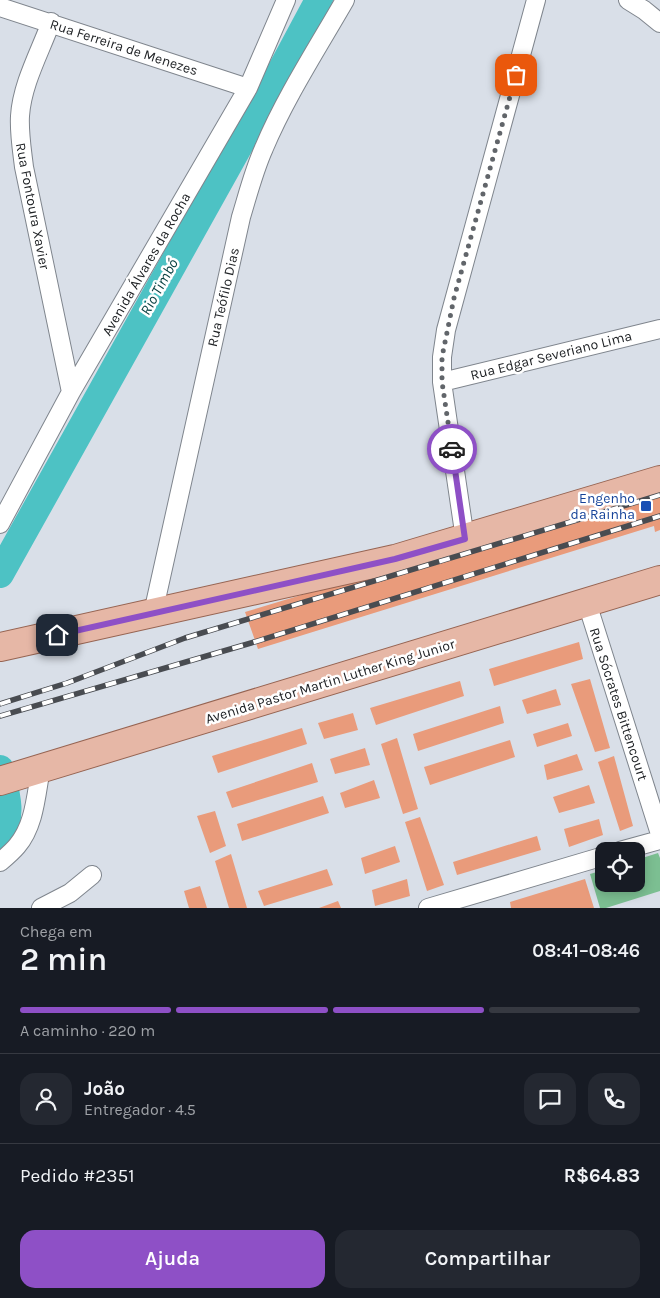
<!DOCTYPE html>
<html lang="pt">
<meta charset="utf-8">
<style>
body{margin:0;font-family:Karla,sans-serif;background:#242831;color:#f1f3f6;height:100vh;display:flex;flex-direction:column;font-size:19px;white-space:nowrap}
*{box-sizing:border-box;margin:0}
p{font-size:16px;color:#9ea1a6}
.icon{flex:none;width:28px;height:28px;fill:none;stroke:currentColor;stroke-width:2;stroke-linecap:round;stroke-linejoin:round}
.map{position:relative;height:908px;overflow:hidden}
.details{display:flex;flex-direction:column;background:#171b24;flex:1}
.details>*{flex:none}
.fabs{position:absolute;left:595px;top:842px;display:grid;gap:10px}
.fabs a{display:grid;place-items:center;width:50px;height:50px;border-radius:10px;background:#171b24;box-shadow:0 2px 12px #0003;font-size:25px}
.pin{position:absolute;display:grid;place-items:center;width:42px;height:42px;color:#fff;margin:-21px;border-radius:10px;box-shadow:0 2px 8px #0006}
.courier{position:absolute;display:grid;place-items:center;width:50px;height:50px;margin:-25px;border:4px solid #8e50c6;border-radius:50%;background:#fff;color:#222;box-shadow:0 1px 6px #0007}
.summary em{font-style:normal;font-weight:600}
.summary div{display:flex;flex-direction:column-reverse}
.summary{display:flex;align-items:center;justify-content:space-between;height:85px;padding:0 20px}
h1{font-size:32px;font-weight:600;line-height:38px}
.bar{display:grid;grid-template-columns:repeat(4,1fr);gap:8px 5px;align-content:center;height:60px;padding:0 20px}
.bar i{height:6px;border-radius:4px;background:#363941}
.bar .active{background:#8e50c6}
.bar p{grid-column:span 4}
.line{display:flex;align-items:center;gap:12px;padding:0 20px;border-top:1px solid #363941}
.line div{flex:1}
.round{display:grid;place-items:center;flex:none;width:52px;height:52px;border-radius:15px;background:#242831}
.cta{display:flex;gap:10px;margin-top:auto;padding:10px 20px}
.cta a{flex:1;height:58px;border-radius:15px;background:#8e50c6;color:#fff;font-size:20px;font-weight:600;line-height:58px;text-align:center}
.cta a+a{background:#242831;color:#f1f3f6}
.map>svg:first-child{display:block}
.green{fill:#7cbf92}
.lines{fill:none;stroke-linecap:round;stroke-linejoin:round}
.river{stroke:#4dc2c4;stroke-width:28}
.building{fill:#e99b7b}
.street-casing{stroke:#7f858d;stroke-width:20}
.primary-casing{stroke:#966452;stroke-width:30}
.street{stroke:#fff;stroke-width:18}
.primary{stroke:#e6b7a6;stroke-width:28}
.rail-casing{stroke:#494c51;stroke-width:5.5}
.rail{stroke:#fff;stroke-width:4;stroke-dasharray:11;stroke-linecap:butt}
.done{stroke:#61656a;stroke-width:5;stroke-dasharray:0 9}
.route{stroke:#8e50c6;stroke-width:6}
.transit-dot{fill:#1a4fb4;stroke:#fff;stroke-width:2}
.labels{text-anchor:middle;stroke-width:5;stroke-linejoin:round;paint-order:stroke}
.street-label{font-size:14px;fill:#202326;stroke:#fff}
.transit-label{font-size:14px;fill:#164399;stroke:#fff;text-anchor:end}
.water-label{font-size:15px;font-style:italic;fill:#043d3e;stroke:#fff}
</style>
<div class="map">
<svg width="660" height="908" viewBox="0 0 660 908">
<rect width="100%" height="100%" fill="#d9dfe8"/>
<path class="green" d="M658 853 660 858V891L606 908H600L590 874 604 870V884H636V860Z"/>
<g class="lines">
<path class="river" d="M0 574 283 67 319 0
M0 769C5 790 14 816 0 835"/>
</g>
<path class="building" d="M660 484V530L655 532 654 526 258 649 245 612 641 493Z
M579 642 583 659 494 686 489 669Z
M590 679 610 748 595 752 571 684Z
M460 681 464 696 376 725 370 708Z
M556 689 561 705 527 714 522 700Z
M500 706 504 723 418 751 413 734Z
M353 713 358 730 324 739 318 723Z
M568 723 572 736 537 747 533 734Z
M302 728 307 744 218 773 212 756Z
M397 738 418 809 403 814 381 744Z
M510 740 515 757 430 785 424 767Z
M365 748 370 765 335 774 330 759Z
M577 754 583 770 547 780 544 765Z
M614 756 633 826 620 831 598 762Z
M312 763 318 782 232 808 226 792Z
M374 780 380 798 345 808 340 793Z
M589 785 595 803 559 813 553 797Z
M323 796 329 813 242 841 237 824Z
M215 811 226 846 210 853 197 816Z
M420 817 444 885 427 891 405 822Z
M599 819 603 835 569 847 564 829Z
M537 836 541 850 457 875 453 862Z
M395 846 400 862 365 874 361 858Z
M231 854 247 908H229L215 861Z
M327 869 333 885 264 906 258 891Z
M407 879 410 896 375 906 372 890Z
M585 879 594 908H511L510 902Z
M200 886 207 908H189L184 891Z
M338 901 341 908H319Z"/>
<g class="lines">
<defs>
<path id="street" d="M628 0 644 10 660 23
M0 7 248 88
M51 22C40 52 22 84 20 116 19 133 22 150 24 167L71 392
M442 382 660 329
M0 524 71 392 248 88 286 0
M465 539 442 382V357L446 330 536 0
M587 603 660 834
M153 613 241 217C248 194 254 170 264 148 285 98 318 47 345 0
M620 851 660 840
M0 862C6 857 12 852 17 846 35 825 36 794 41 768
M41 908 70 893 92 875
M428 908 604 856"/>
<path id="primary" d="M0 647 395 559 660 480
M0 781 660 580"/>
</defs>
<use href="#street" class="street-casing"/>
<use href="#primary" class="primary-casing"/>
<use href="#street" class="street"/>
<use href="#primary" class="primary"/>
<defs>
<path id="rail" d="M0 704 67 683 185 638 660 495
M0 716 251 643 660 516"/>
</defs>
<use href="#rail" class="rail-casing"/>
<use href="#rail" class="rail"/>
</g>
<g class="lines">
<path class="done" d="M452 449 442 382V357L454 298 516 75"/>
<path class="route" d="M57 635 395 559 465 539 452 449"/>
</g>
<rect class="transit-dot" x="640" y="500" width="12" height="12" rx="2.5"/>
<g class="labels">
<g class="street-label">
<text transform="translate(124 47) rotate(18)" y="5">Rua Ferreira de Menezes</text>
<text transform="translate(33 206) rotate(79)" y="5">Rua Fontoura Xavier</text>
<text transform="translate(146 264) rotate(-60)" y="5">Avenida Álvares da Rocha</text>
<text transform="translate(223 297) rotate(-77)" y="5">Rua Teófilo Dias</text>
<text transform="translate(551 355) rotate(-14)" y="5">Rua Edgar Severiano Lima</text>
<text transform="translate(330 681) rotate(-17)" y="5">Avenida Pastor Martin Luther King Junior</text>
<text transform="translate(619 704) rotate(72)" y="5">Rua Sócrates Bittencourt</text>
</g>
<g class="transit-label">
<text x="635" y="503">Engenho<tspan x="635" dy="16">da Rainha</tspan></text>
</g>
<g class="water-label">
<text transform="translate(159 287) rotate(-61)" y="5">Rio Timbó</text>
</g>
</g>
</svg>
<div class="fabs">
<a><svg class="icon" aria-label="locate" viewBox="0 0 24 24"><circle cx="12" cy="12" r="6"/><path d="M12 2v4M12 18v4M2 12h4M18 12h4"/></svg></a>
</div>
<div class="pin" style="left:516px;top:75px;background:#ea580c"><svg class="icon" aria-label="bag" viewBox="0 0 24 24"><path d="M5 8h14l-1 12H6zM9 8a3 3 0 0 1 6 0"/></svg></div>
<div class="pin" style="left:57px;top:635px;background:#1f2937"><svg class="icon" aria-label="home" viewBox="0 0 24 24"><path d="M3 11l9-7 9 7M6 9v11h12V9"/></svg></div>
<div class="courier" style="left:452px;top:449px"><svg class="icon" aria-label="car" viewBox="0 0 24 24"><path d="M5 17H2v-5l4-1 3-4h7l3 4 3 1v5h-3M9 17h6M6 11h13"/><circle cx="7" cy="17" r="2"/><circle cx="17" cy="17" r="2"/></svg></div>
</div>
<section class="details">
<div class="summary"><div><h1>2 min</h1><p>Chega em</p></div><em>08:41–08:46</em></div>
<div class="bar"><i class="active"></i><i class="active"></i><i class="active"></i><i></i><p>A caminho · 220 m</p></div>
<div class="line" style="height:90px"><a class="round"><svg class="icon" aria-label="person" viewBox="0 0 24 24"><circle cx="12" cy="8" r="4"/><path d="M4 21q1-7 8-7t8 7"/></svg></a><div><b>João</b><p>Entregador · 4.5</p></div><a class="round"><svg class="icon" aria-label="chat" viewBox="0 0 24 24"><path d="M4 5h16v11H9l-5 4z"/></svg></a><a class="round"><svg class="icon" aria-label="phone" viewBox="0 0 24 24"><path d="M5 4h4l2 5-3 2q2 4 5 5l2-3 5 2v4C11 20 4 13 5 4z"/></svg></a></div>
<div class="line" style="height:65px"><div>Pedido #2351</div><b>R$64.83</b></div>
<div class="cta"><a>Ajuda</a><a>Compartilhar</a></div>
</section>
